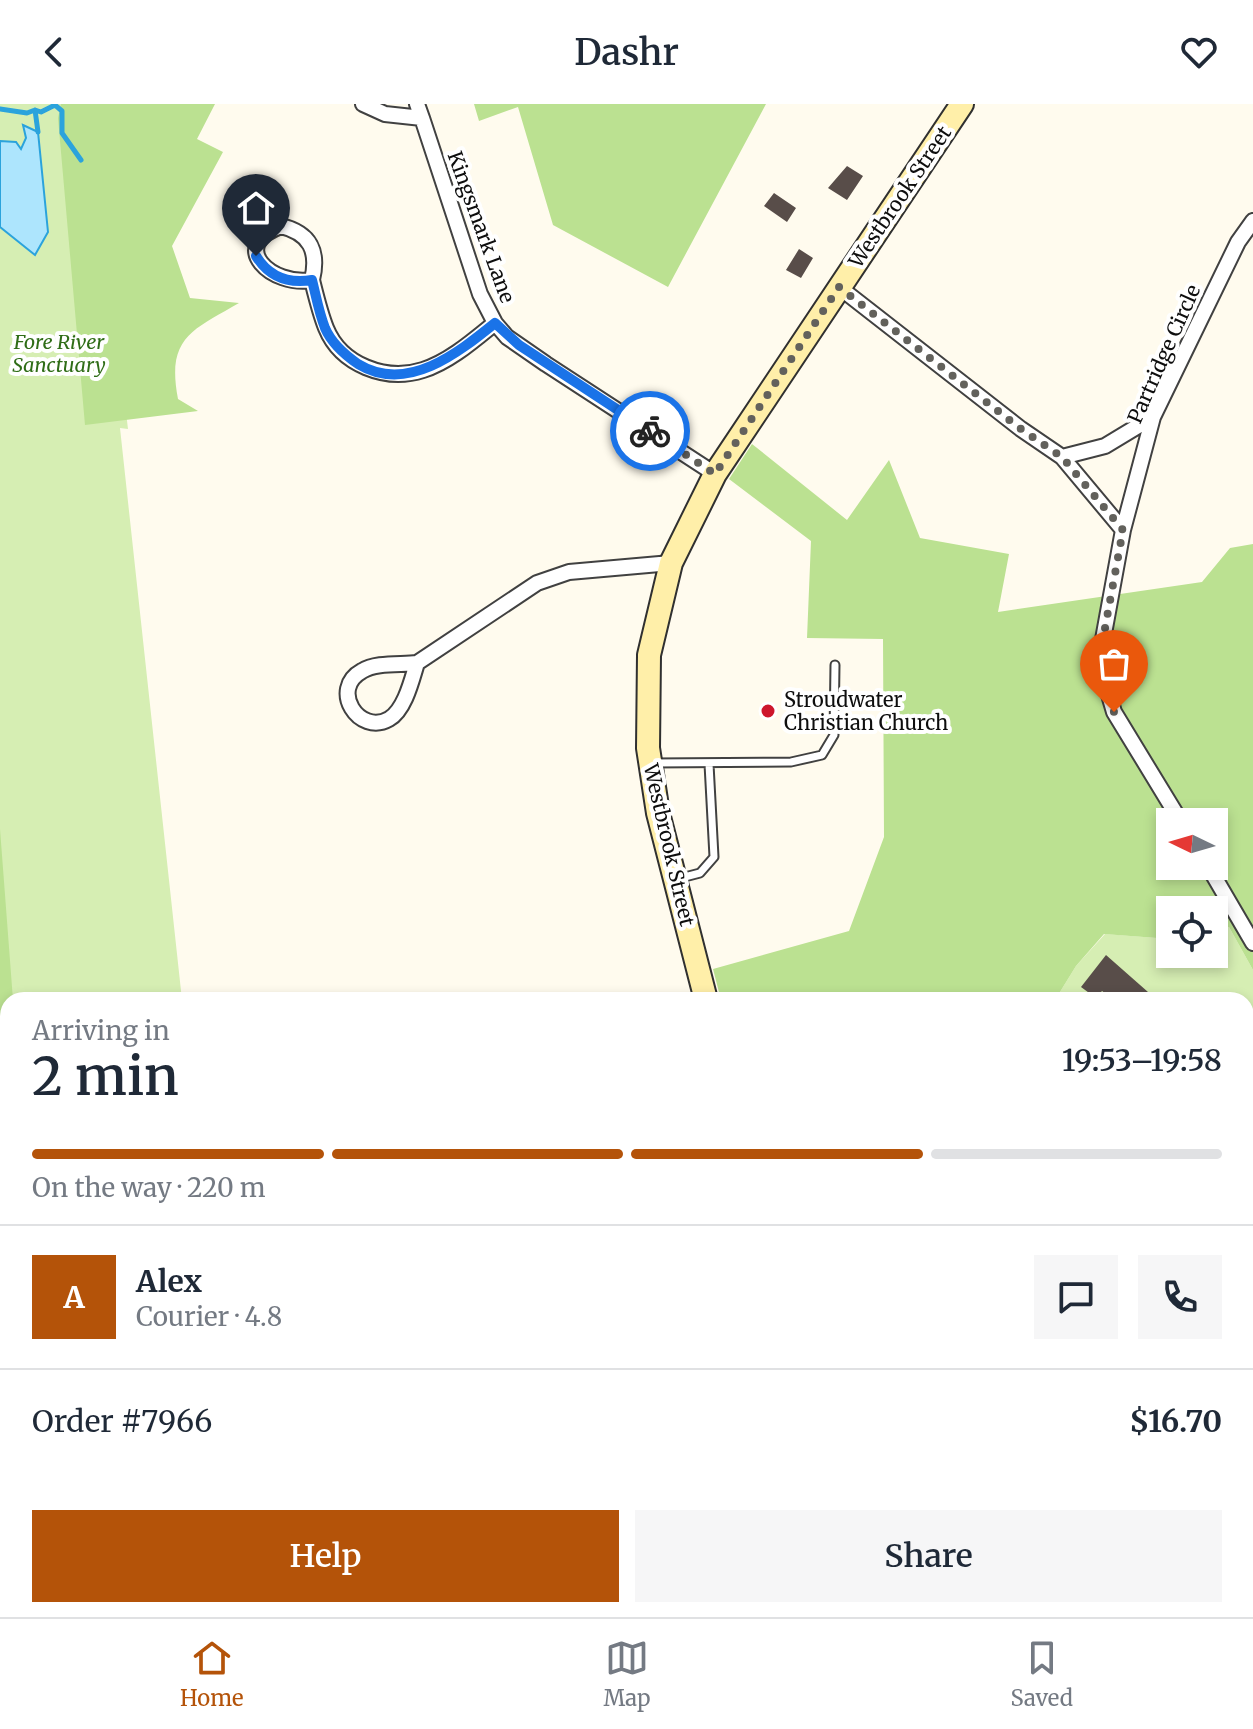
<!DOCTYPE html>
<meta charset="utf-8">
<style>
body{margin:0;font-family:Merriweather,serif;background:#f6f6f7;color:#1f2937;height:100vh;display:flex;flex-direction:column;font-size:30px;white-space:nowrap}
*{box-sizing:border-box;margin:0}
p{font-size:26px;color:#747a83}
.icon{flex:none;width:44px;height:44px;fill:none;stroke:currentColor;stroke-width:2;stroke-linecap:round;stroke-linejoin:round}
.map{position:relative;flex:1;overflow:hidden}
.sheet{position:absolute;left:0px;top:888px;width:1254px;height:626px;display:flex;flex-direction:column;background:#fff;border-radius:24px 24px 0 0;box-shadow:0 4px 12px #0003}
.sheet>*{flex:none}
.needle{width:52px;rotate:275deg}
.tools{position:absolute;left:1156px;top:704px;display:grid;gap:16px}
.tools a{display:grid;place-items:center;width:72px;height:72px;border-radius:0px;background:#fff;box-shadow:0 4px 12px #0003;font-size:40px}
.pin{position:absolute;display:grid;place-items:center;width:68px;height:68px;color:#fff;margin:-82px -34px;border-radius:50% 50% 50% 0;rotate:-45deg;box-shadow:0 0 8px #0007}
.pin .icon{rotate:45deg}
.courier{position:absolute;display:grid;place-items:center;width:80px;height:80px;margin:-40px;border:6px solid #1a73e8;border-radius:50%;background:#fff;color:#222;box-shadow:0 2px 10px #0007}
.summary em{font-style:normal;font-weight:600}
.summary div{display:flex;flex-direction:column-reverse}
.summary{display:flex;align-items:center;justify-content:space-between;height:136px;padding:0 32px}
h1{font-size:52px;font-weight:600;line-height:60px}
.bar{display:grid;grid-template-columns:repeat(4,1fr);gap:12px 8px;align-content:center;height:96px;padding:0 32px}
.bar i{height:10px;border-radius:6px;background:#e0e1e3}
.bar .current{background:#b45309}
.bar p{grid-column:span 4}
.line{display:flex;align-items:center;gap:20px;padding:0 32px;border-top:2px solid #e0e1e3}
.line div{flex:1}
.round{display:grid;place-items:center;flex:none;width:84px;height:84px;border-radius:0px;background:#f6f6f7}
.cta{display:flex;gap:16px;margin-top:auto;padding:16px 32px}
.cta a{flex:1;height:92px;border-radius:0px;background:#b45309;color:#fff;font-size:32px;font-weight:600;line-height:92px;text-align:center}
.cta a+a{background:#f6f6f7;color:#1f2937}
header{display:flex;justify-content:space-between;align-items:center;height:104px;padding:0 32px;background:#fff;font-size:36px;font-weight:600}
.tab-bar{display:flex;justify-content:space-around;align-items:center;height:112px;border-top:2px solid #e0e1e3;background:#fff;font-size:22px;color:#747a83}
.tab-bar a{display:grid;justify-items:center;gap:4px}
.tab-bar .current{color:#b45309}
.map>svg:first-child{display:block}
.green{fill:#d6eeb3}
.forest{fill:#bbe191;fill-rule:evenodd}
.water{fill:#ade5fd;stroke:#2ba3dc;stroke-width:2}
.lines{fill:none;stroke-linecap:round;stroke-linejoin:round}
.stream{stroke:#2ba3dc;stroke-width:5}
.building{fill:#584d49}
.lane-casing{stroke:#414141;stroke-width:11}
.street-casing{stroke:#414141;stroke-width:18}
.secondary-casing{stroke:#303030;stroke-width:26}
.lane{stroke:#fff;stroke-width:7}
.street{stroke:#fff;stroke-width:14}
.secondary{stroke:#ffefa9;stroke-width:22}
.done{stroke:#62615c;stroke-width:8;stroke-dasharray:0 14.4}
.route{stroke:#1a73e8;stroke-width:10}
.poi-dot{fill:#cd162d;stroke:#fff;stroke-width:3}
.labels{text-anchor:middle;stroke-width:8;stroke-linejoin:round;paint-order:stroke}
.street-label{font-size:20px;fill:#0e0e0e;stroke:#fff}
.park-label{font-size:20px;font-style:italic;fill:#2f6d17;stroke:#fff}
.poi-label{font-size:20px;fill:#0e0e0e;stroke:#fff;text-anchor:start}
</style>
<header><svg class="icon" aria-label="back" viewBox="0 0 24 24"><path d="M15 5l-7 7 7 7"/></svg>Dashr<svg class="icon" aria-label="heart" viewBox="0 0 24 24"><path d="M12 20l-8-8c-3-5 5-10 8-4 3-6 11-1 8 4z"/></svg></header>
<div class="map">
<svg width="1253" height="1513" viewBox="0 0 1253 1513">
<rect width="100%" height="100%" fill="#fffbee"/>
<path class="green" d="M0 0H90L128 325 120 324 182 896H8V1506H392L397 1513H0Z
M1229 823 1253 866V1052L1246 1051V896H1055L1076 862 1105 830 1170 835V850H1214V830Z
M1246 1074 1253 1075V1513H872L870 1506H1246Z"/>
<path class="forest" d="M61 0H215L197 35 223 48 172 142 190 194 239 199C193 226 166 233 178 295L198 307 85 321 58 14Z
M474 0H766L668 183 553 121 518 3 479 17Z
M752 340 847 416 889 356 920 434 1009 450 998 508 1202 478 1230 444 1253 440V866L1229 823 1214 830V806H1170V835L1104 830 1076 862 1055 896H721L713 865 849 827 884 733 883 535 807 534 811 437 729 375ZM1170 718H1214V762H1170Z
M0 725 13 896H8V1506H269L274 1513H0Z"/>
<path class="water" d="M23 21 38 28 48 128 35 151 0 123V37L16 38 21 45 26 34Z"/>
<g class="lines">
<path class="stream" d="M0 5 27 9 35 6 38 28
M35 6 41 8 55 1 62 7V29L81 56"/>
</g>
<path class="building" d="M847 62 863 72 847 96 828 84Z
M774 89 796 104 787 118 764 102Z
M799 145 813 154 801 174 786 166Z
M1106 851 1148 888 1142 896H1114L1102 887 1096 894 1081 883Z"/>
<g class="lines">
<defs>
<path id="lane" d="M652 659 791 658 822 651 834 631 835 561
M677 775 700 769 714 753 709 660"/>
<path id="street" d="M363 0 385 10 422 14 417 0
M422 14 480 190 495 219 507 233 546 260 715 370
M281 122C310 129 319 147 312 176 272 183 227 142 281 122Z
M312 176C316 192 320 209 326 224 341 261 386 278 423 266 449 258 474 236 495 219
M839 183 1021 325 1062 353 1105 342 1153 313
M1062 353 1123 426
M417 559 537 479 569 468 671 459
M417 559C412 575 405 606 389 615 359 632 329 585 362 567 376 558 401 561 417 559Z
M1181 718 1114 608 1099 557 1123 426 1153 313 1238 138 1253 117
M1208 762 1253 839
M625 1506 628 1513
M1085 1506 1087 1513"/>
<path id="secondary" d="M706 896 658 709 648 644 649 551 671 459 715 370 962 0
M853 1506 855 1513"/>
</defs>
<use href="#lane" class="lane-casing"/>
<use href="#street" class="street-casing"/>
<use href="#secondary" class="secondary-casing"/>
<use href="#lane" class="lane"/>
<use href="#street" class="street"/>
<use href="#secondary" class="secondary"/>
</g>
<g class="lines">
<path class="done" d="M650 327 715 370 839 183 1021 325 1062 353 1123 426 1099 557 1114 608"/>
<path class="route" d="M256 152C269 173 288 180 312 176 316 192 319 209 325 224 331 238 345 251 358 260 407 290 458 249 495 219L519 241 650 327"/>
</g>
<circle class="poi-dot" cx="768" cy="607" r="8"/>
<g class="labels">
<g class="street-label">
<text transform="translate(900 93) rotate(-56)" y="7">Westbrook Street</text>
<text transform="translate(481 123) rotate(70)" y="7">Kingsmark Lane</text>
<text transform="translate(1164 250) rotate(-66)" y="7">Partridge Circle</text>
<text transform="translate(669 741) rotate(77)" y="7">Westbrook Street</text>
</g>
<g class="park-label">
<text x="59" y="245">Fore River<tspan x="59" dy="23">Sanctuary</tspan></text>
</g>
<g class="poi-label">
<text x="784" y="603">Stroudwater<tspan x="784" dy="23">Christian Church</tspan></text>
</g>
</g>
</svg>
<div class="tools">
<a><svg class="needle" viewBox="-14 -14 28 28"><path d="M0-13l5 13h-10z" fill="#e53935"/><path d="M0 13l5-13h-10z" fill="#747a83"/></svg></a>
<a><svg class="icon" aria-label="locate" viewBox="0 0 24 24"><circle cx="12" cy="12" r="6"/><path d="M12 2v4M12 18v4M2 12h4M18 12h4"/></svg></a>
</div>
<div class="pin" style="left:1114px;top:608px;background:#ea580c"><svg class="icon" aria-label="bag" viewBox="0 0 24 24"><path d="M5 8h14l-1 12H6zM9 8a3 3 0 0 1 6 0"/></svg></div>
<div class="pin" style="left:256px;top:152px;background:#1f2937"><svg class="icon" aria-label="home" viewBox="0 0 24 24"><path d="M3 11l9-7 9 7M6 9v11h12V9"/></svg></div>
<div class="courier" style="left:650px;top:327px"><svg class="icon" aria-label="bike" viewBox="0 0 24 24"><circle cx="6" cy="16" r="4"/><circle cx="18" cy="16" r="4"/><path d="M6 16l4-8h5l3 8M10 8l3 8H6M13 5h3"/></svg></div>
<section class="sheet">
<div class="summary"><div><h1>2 min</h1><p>Arriving in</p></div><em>19:53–19:58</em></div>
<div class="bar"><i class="current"></i><i class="current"></i><i class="current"></i><i></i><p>On the way · 220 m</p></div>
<div class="line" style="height:144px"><b class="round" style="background:#b45309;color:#fff">A</b><div><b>Alex</b><p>Courier · 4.8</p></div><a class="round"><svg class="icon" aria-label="chat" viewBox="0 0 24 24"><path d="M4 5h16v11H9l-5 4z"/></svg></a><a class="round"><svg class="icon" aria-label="phone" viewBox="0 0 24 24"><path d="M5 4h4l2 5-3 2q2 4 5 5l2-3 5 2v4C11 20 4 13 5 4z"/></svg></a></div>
<div class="line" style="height:104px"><div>Order #7966</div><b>$16.70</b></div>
<div class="cta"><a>Help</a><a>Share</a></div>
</section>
</div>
<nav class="tab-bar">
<a class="current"><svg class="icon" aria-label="home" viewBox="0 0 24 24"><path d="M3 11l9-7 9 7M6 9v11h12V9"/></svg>Home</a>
<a><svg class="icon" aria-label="map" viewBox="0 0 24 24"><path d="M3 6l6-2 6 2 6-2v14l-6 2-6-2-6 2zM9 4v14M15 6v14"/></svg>Map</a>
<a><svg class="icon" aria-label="saved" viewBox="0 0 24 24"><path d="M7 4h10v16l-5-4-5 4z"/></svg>Saved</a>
</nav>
